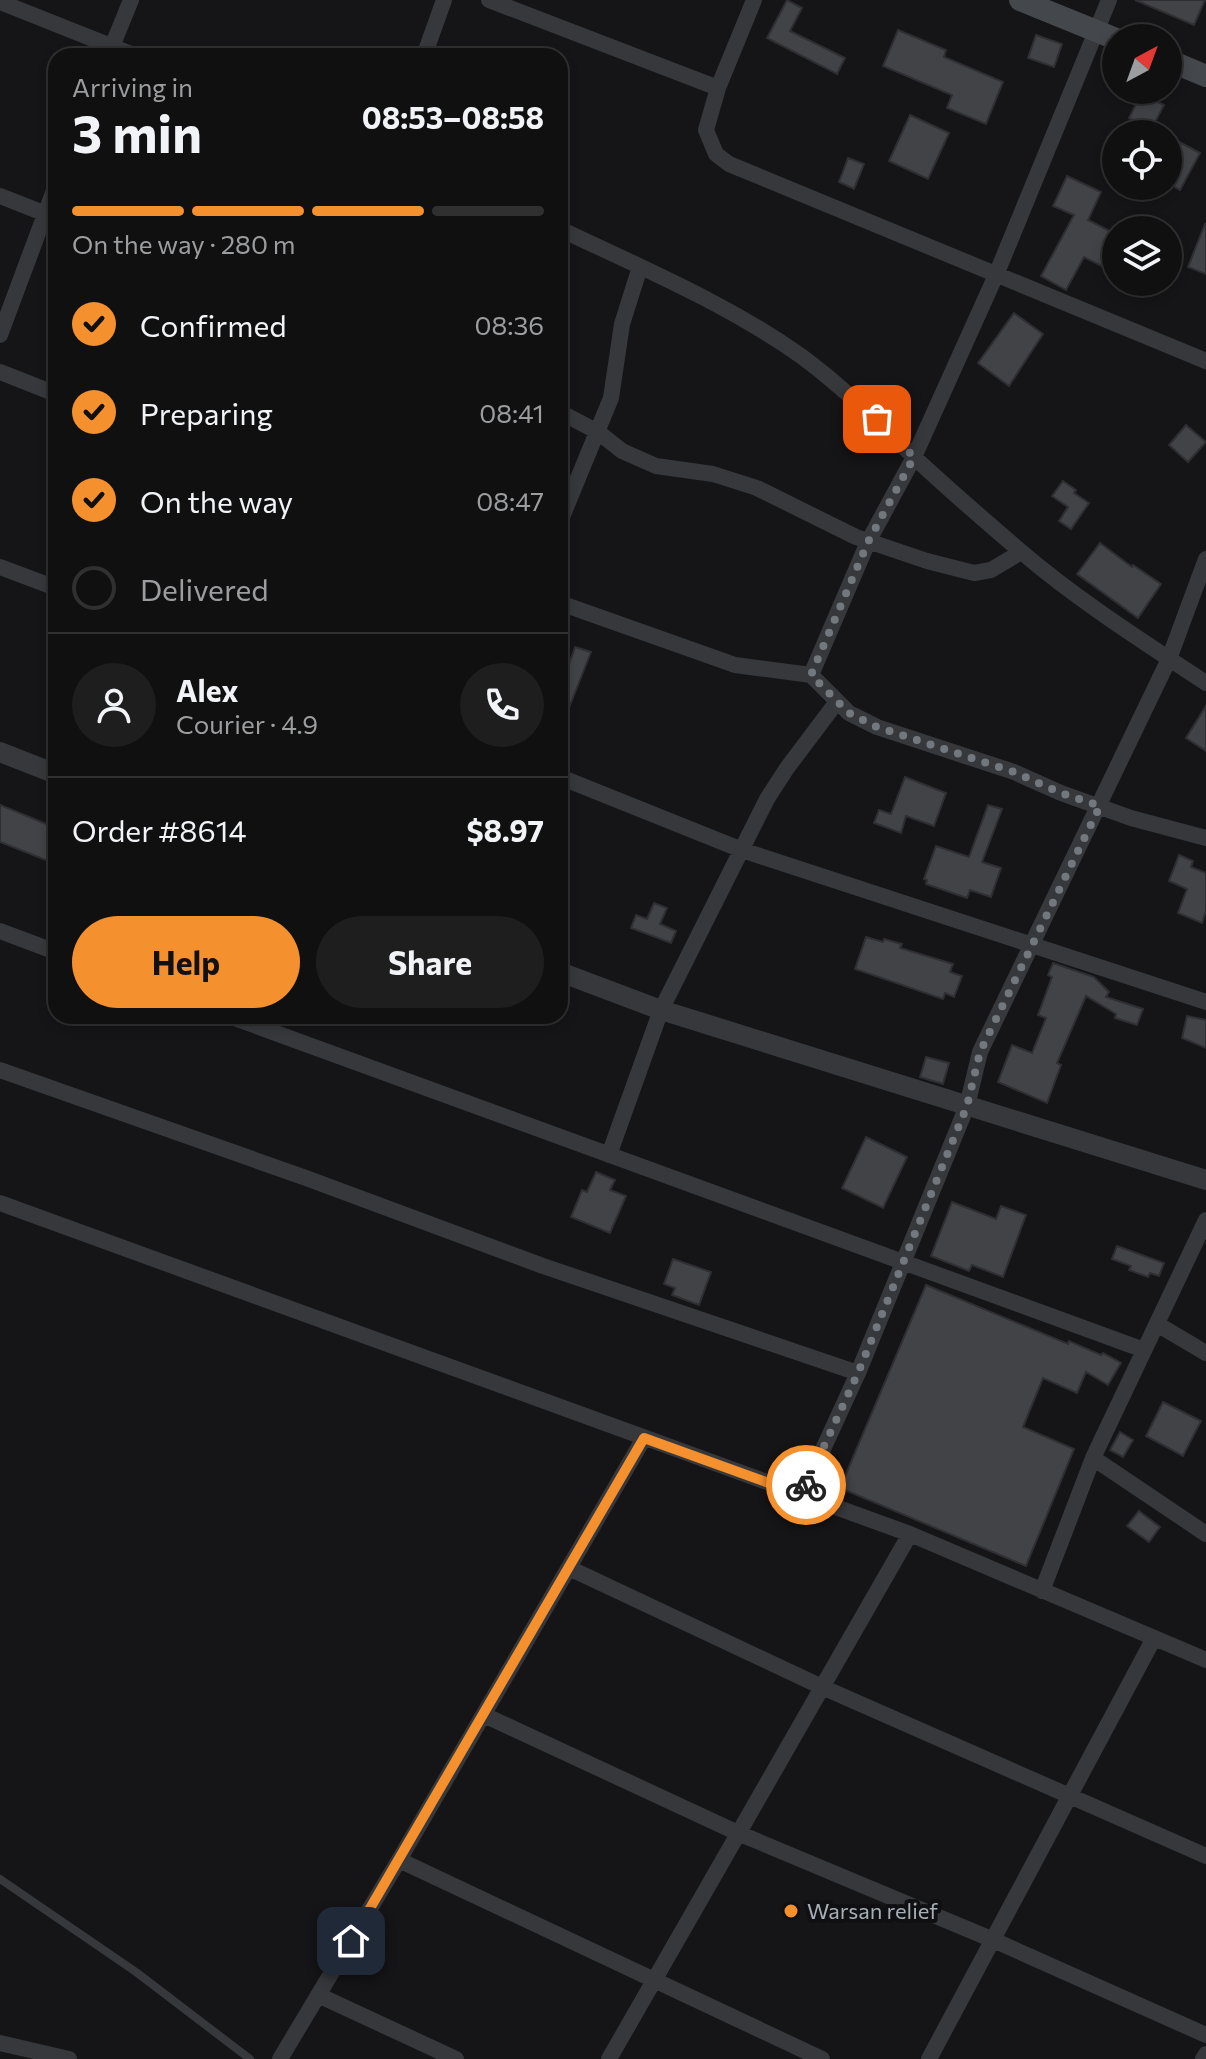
<!DOCTYPE html>
<meta charset="utf-8">
<style>
body{margin:0;font-family:Commissioner,sans-serif;background:#1e1e1f;color:#f1f3f6;height:100vh;display:flex;flex-direction:column;font-size:30px;white-space:nowrap}
*{box-sizing:border-box;margin:0}
p{font-size:26px;color:#9c9d9f}
.icon{flex:none;width:44px;height:44px;fill:none;stroke:currentColor;stroke-width:2;stroke-linecap:round;stroke-linejoin:round}
.map{position:relative;flex:1;overflow:hidden}
.sheet{position:absolute;left:48px;top:48px;width:520px;height:976px;display:flex;flex-direction:column;background:#101011;border-radius:24px;box-shadow:0 4px 12px #0003,0 0 0 2px #303031}
.sheet>*{flex:none}
.needle{width:52px;rotate:41deg}
.controls{position:absolute;left:1102px;top:24px;display:grid;gap:16px}
.controls a{display:grid;place-items:center;width:80px;height:80px;border-radius:50%;background:#101011;box-shadow:0 4px 12px #0003,0 0 0 2px #303031;font-size:40px}
.pin{position:absolute;display:grid;place-items:center;width:68px;height:68px;color:#fff;margin:-34px;border-radius:16px;box-shadow:0 4px 12px #0006}
.courier{position:absolute;display:grid;place-items:center;width:80px;height:80px;margin:-40px;border:6px solid #f5902e;border-radius:50%;background:#fff;color:#222;box-shadow:0 2px 10px #0007}
.headline em{font-style:normal;font-weight:700}
.headline div{display:flex;flex-direction:column-reverse}
.headline{display:flex;align-items:center;justify-content:space-between;height:136px;padding:0 24px}
h1{font-size:52px;font-weight:700;line-height:60px}
.bar{display:grid;grid-template-columns:repeat(4,1fr);gap:12px 8px;align-content:center;height:96px;padding:0 24px}
.bar i{height:10px;border-radius:6px;background:#303031}
.bar .selected{background:#f5902e}
.bar p{grid-column:span 4}
.line{display:flex;align-items:center;gap:20px;padding:0 24px;border-top:2px solid #303031}
.line div{flex:1}
.round{display:grid;place-items:center;flex:none;width:84px;height:84px;border-radius:42px;background:#1e1e1f}
ol{padding:0 24px;list-style:none}
li{display:flex;align-items:center;gap:24px;height:88px}
li p{margin-inline-start:auto}
li .icon{padding:8px;border-radius:50%;background:#f5902e;color:#111;stroke-width:4}
li:last-child{color:#9c9d9f}
li i{width:44px;height:44px;border:4px solid #303031;border-radius:50%}
.button{display:flex;gap:16px;margin-top:auto;padding:16px 24px}
.button a{flex:1;height:92px;border-radius:48px;background:#f5902e;color:#111;font-size:32px;font-weight:700;line-height:92px;text-align:center}
.button a+a{background:#1e1e1f;color:#f1f3f6}
.map>svg:first-child{display:block}
.building{fill:#414347;stroke:#2f2f33;stroke-width:2}
.lines{fill:none;stroke-linecap:round;stroke-linejoin:round}
.service{stroke:#36383c;stroke-width:8}
.minor{stroke:#36383c;stroke-width:16}
.tertiary{stroke:#36383c;stroke-width:20}
.secondary{stroke:#44474c;stroke-width:22}
.done{stroke:#73787f;stroke-width:8;stroke-dasharray:0 14.4}
.route{stroke:#f5902e;stroke-width:10}
.poi-dot{fill:#f5902e;stroke:#101012;stroke-width:3}
.labels{text-anchor:middle;stroke-width:8;stroke-linejoin:round;paint-order:stroke}
.poi-label{font-size:22px;fill:#a6aeb7;stroke:#101012;text-anchor:start}
</style>
<div class="map">
<svg width="1206" height="2059" viewBox="0 0 1206 2059">
<rect width="100%" height="100%" fill="#151517"/>
<path class="building" d="M787 0 802 8 790 31 845 58 837 74 767 38Z
M1135 0H1205L1194 25Z
M898 30 946 50 944 57 1003 82 986 124 947 108 952 95 883 66Z
M1036 35 1062 44 1054 67 1028 58Z
M1141 94 1164 105 1151 130 1129 118Z
M910 115 949 133 928 179 889 161Z
M1168 136 1200 153 1180 190 1168 183Z
M848 158 864 164 854 189 839 182Z
M1067 176 1101 192 1088 220 1116 234V273L1084 257 1066 290 1041 276 1074 215 1053 206Z
M1205 224H1206V274L1188 267Z
M1014 313 1043 334 1009 386 978 363Z
M1186 425 1206 442 1188 462 1169 445Z
M1063 481 1076 490 1074 493 1089 503 1071 529 1059 521 1068 507 1052 496Z
M1100 543 1132 567 1133 565 1161 584 1138 618 1077 574Z
M575 647 591 652 561 728 560 691Z
M1206 706V751L1186 738Z
M905 777 946 793 934 826 906 816 901 833 874 823 879 810 891 814Z
M0 805 56 828V864L0 842Z
M988 805 1002 809 982 862 1001 868 991 897 970 890 967 898 926 884 927 880 924 879 936 846 969 857Z
M1179 855 1193 861 1191 867 1206 873V911L1202 923 1178 913 1187 889 1169 881Z
M654 903 667 908 660 924 676 931 671 943 631 928 636 915 647 919Z
M866 937 883 942 884 939 898 943 902 944 900 948 953 964 950 972 962 976 954 997 945 993 943 999 855 969Z
M1053 963 1094 977 1109 992 1106 997 1143 1009 1137 1025 1115 1018 1116 1014 1086 996 1057 1063 1061 1065 1047 1103 998 1082 1012 1045 1032 1053 1046 1018 1038 1015 1052 977 1048 975Z
M1187 1016 1206 1020V1048L1182 1038Z
M926 1057 949 1063 943 1084 920 1077Z
M866 1137 907 1157 883 1208 842 1188Z
M596 1172 615 1180 610 1190 626 1196 610 1233 571 1217 582 1190 587 1192Z
M952 1202 996 1219 1001 1206 1026 1215 1003 1277 972 1265 969 1271 931 1256Z
M1117 1246 1164 1263 1159 1276 1150 1273 1148 1277 1129 1270 1131 1266 1112 1259Z
M673 1259 711 1272 699 1305 672 1295 675 1288 664 1284Z
M926 1285 1068 1344 1069 1341 1101 1355 1103 1353 1121 1363 1108 1385 1086 1372 1077 1393 1043 1378 1023 1427 1074 1449 1026 1566 840 1488Z
M1163 1402 1201 1421 1183 1456 1146 1436Z
M1120 1432 1133 1440 1123 1457 1110 1450Z
M1139 1511 1160 1527 1149 1542 1127 1526Z"/>
<g class="lines">
<path class="service" d="M0 1879 136 1972 250 2059"/>
<path class="minor" d="M489 0 718 88
M754 0 718 88 706 130 716 154 729 164 1206 361
M0 2 136 56
M109 54 131 0
M424 56 444 0
M0 196 56 218
M560 229C642 268 726 303 801 356 842 386 878 422 914 457 948 489 983 519 1018 549 1076 599 1142 641 1206 683
M0 335 56 185
M0 372 56 394
M560 412 598 432 622 451 656 466 713 474 757 488 856 537 927 561 974 573 991 570 1021 552
M560 522 611 398 622 324 640 267
M0 567 56 588
M560 603 735 665 811 675 849 713 877 727 1014 772 1061 793 1131 818 1206 838
M811 675 868 542 914 457 996 275 1109 0
M560 777 742 850 1206 1002
M0 931 56 952
M229 1016 1144 1350
M0 1070 306 1178 543 1266 858 1373
M609 1155 661 1010 767 799 787 768 836 703
M0 1203 910 1534 1206 1660
M1157 1324 1206 1353
M1093 1458 1206 1534
M802 1495 858 1373 967 1106 980 1052 1169 659 1206 559
M569 1568 822 1687 1206 1856
M1042 1591 1093 1458 1206 1220
M484 1715 738 1833 991 1939 1206 2035
M399 1860 822 2059
M318 1995 456 2059
M0 2043 69 2059
M280 2059 399 1860 644 1438
M609 2059 910 1534
M929 2059 1154 1638
M1203 2059 1206 2054"/>
<path class="tertiary" d="M0 752 56 774
M560 972 661 1010 1206 1180"/>
<path class="secondary" d="M1020 0 1116 39
M1168 60 1206 76"/>
</g>
<g class="lines">
<path class="done" d="M806 1485 858 1373 967 1106 980 1052 1100 806 1061 793 1014 772 877 727 849 713 811 675 868 542 914 457 877 419"/>
<path class="route" d="M351 1941 644 1438 802 1495 806 1485"/>
</g>
<circle class="poi-dot" cx="791" cy="1911" r="8"/>
<g class="labels">
<g class="poi-label">
<text x="807" y="1919">Warsan relief</text>
</g>
</g>
</svg>
<div class="controls">
<a><svg class="needle" viewBox="-14 -14 28 28"><path d="M0-13l5 13h-10z" fill="#e53935"/><path d="M0 13l5-13h-10z" fill="#9c9d9f"/></svg></a>
<a><svg class="icon" aria-label="locate" viewBox="0 0 24 24"><circle cx="12" cy="12" r="6"/><path d="M12 2v4M12 18v4M2 12h4M18 12h4"/></svg></a>
<a><svg class="icon" aria-label="layers" viewBox="0 0 24 24"><path d="M12 4l9 5-9 5-9-5zM3 14l9 5 9-5"/></svg></a>
</div>
<div class="pin" style="left:877px;top:419px;background:#ea580c"><svg class="icon" aria-label="bag" viewBox="0 0 24 24"><path d="M5 8h14l-1 12H6zM9 8a3 3 0 0 1 6 0"/></svg></div>
<div class="pin" style="left:351px;top:1941px;background:#1f2937"><svg class="icon" aria-label="home" viewBox="0 0 24 24"><path d="M3 11l9-7 9 7M6 9v11h12V9"/></svg></div>
<div class="courier" style="left:806px;top:1485px"><svg class="icon" aria-label="bike" viewBox="0 0 24 24"><circle cx="6" cy="16" r="4"/><circle cx="18" cy="16" r="4"/><path d="M6 16l4-8h5l3 8M10 8l3 8H6M13 5h3"/></svg></div>
<section class="sheet">
<div class="headline"><div><h1>3 min</h1><p>Arriving in</p></div><em>08:53–08:58</em></div>
<div class="bar"><i class="selected"></i><i class="selected"></i><i class="selected"></i><i></i><p>On the way · 280 m</p></div>
<ol>
<li><svg class="icon" aria-label="check" viewBox="0 0 24 24"><path d="M5 12l5 5 9-10"/></svg>Confirmed<p>08:36</p></li>
<li><svg class="icon" aria-label="check" viewBox="0 0 24 24"><path d="M5 12l5 5 9-10"/></svg>Preparing<p>08:41</p></li>
<li><svg class="icon" aria-label="check" viewBox="0 0 24 24"><path d="M5 12l5 5 9-10"/></svg>On the way<p>08:47</p></li>
<li><i></i>Delivered</li>
</ol>
<div class="line" style="height:144px"><a class="round"><svg class="icon" aria-label="person" viewBox="0 0 24 24"><circle cx="12" cy="8" r="4"/><path d="M4 21q1-7 8-7t8 7"/></svg></a><div><b>Alex</b><p>Courier · 4.9</p></div><a class="round"><svg class="icon" aria-label="phone" viewBox="0 0 24 24"><path d="M5 4h4l2 5-3 2q2 4 5 5l2-3 5 2v4C11 20 4 13 5 4z"/></svg></a></div>
<div class="line" style="height:104px"><div>Order #8614</div><b>$8.97</b></div>
<div class="button"><a>Help</a><a>Share</a></div>
</section>
</div>
